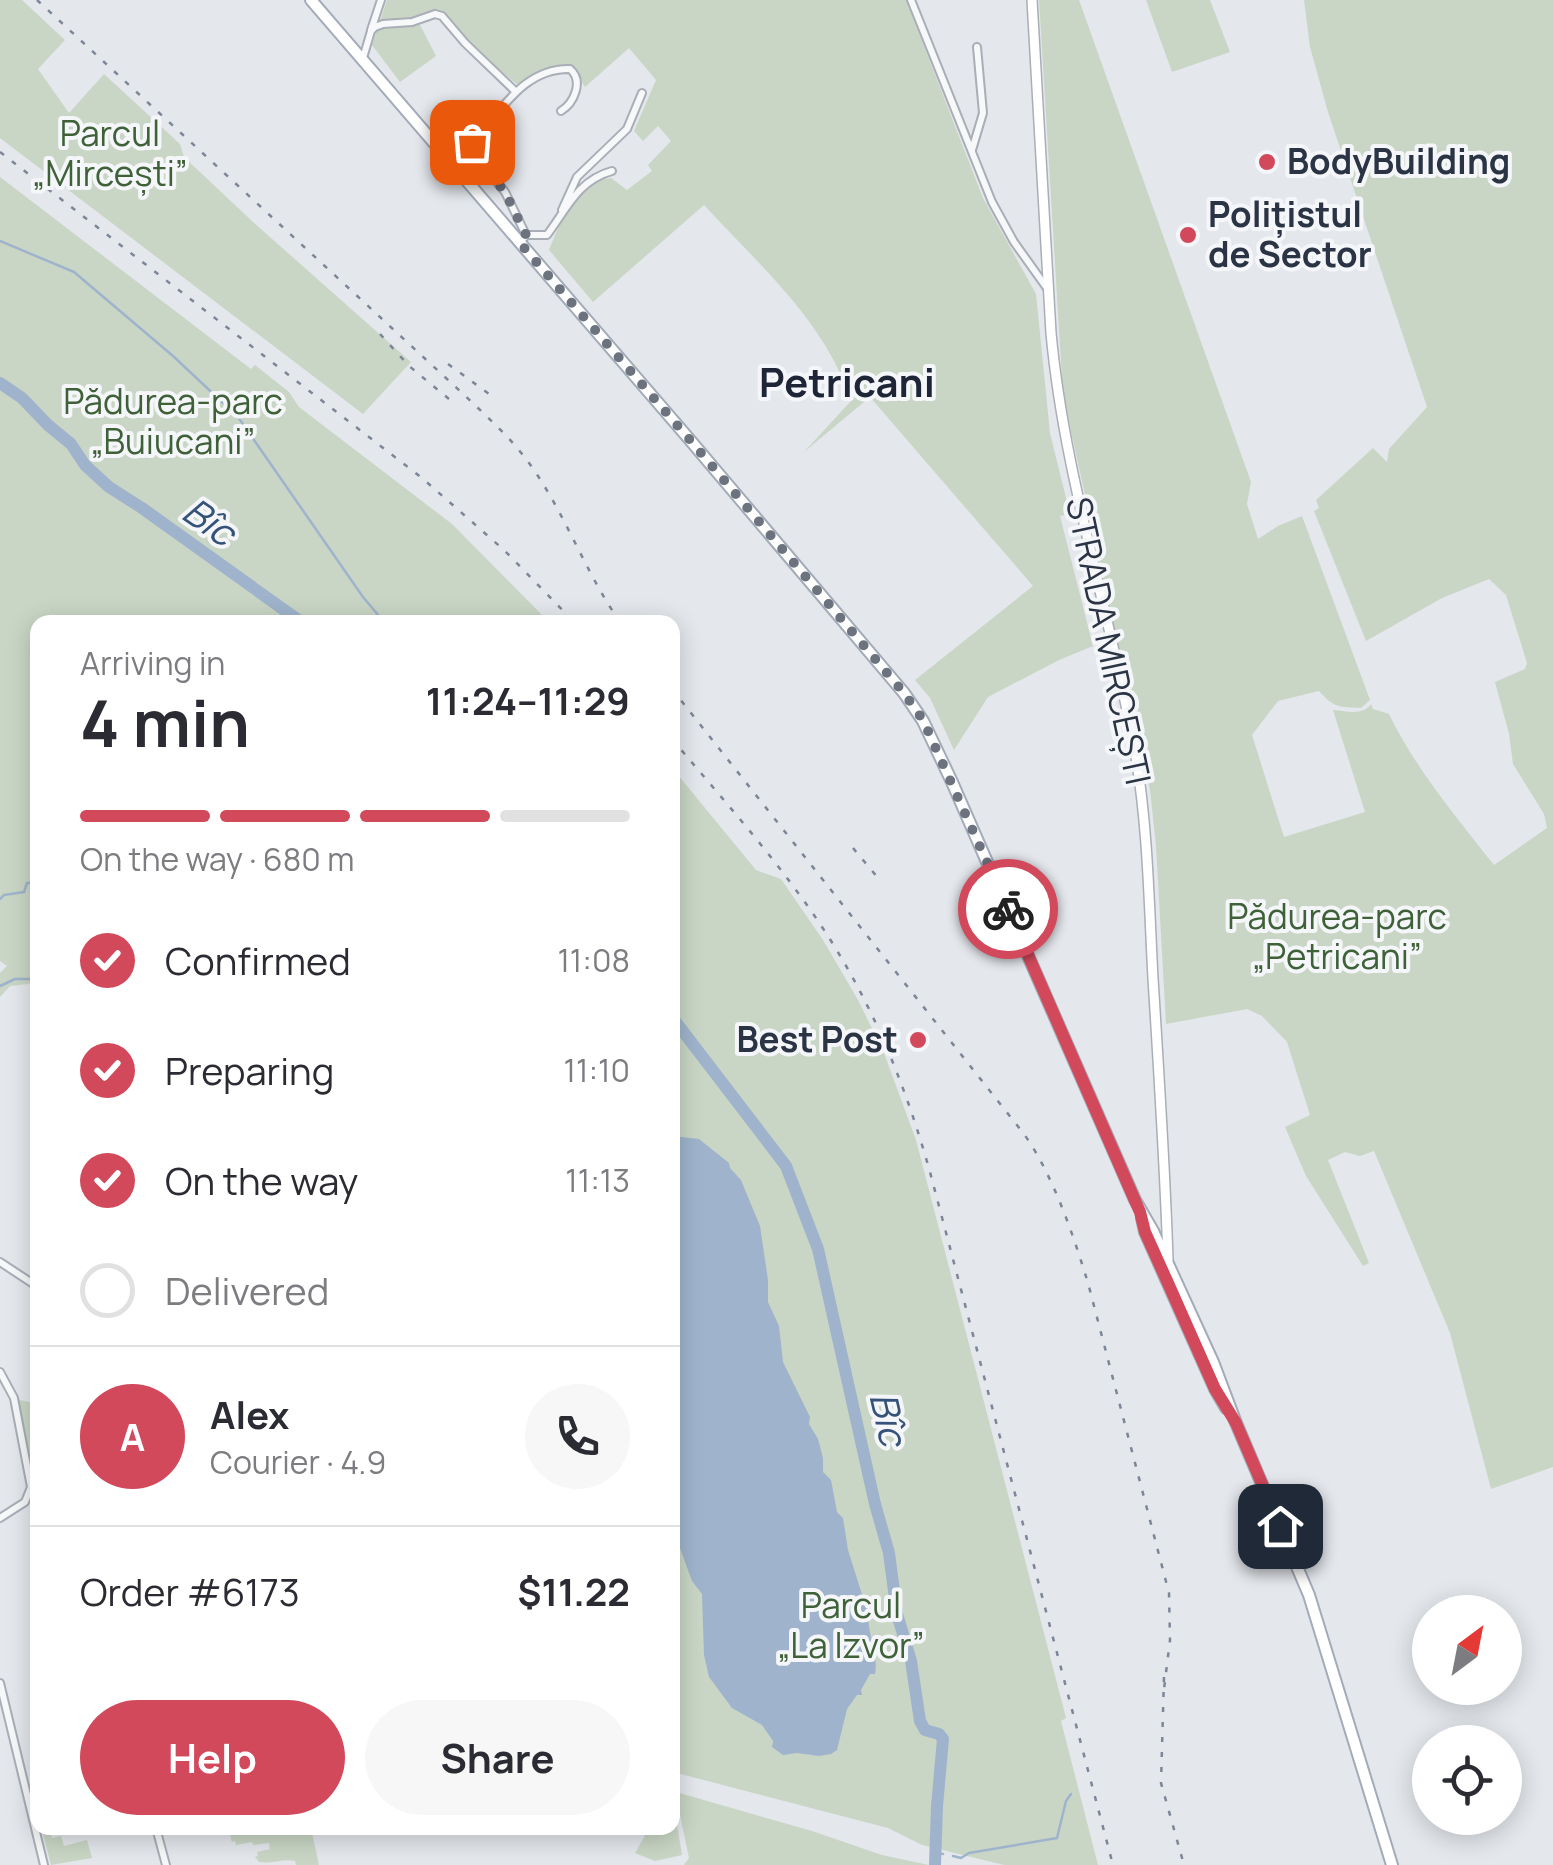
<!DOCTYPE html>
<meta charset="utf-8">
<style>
body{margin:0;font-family:Manrope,sans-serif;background:#f7f7f7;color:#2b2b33;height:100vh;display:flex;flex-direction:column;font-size:38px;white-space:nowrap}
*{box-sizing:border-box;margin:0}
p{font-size:32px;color:#7c7c81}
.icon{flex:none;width:55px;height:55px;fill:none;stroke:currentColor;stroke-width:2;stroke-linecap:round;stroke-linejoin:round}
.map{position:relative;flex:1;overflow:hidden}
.details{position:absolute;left:30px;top:615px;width:650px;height:1220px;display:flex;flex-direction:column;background:#fff;border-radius:20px;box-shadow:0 5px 25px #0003}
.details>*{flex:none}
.needle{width:65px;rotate:32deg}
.fabs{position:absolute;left:1412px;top:1595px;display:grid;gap:20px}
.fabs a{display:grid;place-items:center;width:110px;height:110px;border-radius:50%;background:#fff;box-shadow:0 5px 25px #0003;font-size:50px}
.pin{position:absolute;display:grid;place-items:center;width:85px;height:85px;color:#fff;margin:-42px;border-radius:20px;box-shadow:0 5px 15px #0006}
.courier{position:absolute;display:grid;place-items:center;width:100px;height:100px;margin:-50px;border:8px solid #d1495b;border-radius:50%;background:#fff;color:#222;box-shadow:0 2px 12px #0007}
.overview em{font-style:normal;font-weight:700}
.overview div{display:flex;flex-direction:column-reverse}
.overview{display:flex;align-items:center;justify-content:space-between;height:170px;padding:0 50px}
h1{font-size:65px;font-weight:700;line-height:75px}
.bar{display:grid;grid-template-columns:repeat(4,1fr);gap:15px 10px;align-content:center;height:120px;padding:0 50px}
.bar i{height:12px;border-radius:8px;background:#e1e1e2}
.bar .selected{background:#d1495b}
.bar p{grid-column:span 4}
.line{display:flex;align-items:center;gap:25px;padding:0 50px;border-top:2px solid #e1e1e2}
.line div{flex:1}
.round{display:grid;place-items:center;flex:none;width:105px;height:105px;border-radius:52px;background:#f7f7f7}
ol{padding:0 50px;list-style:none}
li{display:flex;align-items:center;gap:30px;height:110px}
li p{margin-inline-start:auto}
li .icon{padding:10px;border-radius:50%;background:#d1495b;color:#fff;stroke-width:4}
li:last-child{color:#7c7c81}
li i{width:55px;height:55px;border:5px solid #e1e1e2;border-radius:50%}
.cta{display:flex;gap:20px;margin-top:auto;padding:20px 50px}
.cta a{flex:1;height:115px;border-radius:60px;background:#d1495b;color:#fff;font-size:40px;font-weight:700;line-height:115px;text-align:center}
.cta a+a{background:#f7f7f7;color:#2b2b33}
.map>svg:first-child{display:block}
.green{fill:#c9d6c5}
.water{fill:#9fb4cc}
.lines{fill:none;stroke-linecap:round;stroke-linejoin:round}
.stream{stroke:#9fb4cc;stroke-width:2.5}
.river{stroke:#9fb4cc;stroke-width:12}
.minor-casing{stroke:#a9aeb7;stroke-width:10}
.secondary-casing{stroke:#a9aeb7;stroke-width:12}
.primary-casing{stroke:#a3abb8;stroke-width:14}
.minor{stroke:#f7f8fa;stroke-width:6}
.secondary{stroke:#fff;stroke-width:9}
.primary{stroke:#fff;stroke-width:10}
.rail{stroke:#7d8696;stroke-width:2.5;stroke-dasharray:5 10;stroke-linecap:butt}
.done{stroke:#6c737f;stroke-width:10;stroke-dasharray:0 18}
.route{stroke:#d1495b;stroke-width:12}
.poi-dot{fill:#d1495b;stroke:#f4f6f9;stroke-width:4}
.labels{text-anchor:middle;stroke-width:8;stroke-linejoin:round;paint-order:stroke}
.park-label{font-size:35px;fill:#3f6138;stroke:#f4f6f9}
.poi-label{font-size:35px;font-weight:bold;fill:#2b3445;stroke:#f4f6f9;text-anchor:start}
.street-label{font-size:35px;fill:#2b3445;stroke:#f4f6f9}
.water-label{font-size:38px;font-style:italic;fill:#34527a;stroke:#f4f6f9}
.quarter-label{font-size:40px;font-weight:bold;fill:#1d2536;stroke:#f4f6f9}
</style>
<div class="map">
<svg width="1553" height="1865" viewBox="0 0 1553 1865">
<rect width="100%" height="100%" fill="#e4e7ec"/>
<path class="green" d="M0 0H22L65 40 38 69 69 113 104 74 180 144 184 157 253 222 411 362 363 414 0 138Z
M387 0H906L983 198 1036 294 1050 433 1070 514 1060 516 1093 646 1059 660 988 697 954 750 930 698 915 680 1033 586 870 397 804 452 851 401C826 322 759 265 704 205L593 302 549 250C560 222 577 181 611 178L627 190 652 171 648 165 671 141 658 126 643 141 634 131 656 80 629 48 585 87 571 66 545 69 519 86 482 55 437 10 417 19 436 56 400 82 372 45Z
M1039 0H1079L1251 482 1247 504 1258 539 1278 526 1302 516 1370 700 1361 708C1339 707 1334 708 1319 691L1278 701 1252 735 1284 837 1365 812 1333 710C1346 711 1363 716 1371 704L1373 709 1389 714C1415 768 1457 818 1494 865L1547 828 1544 814 1513 764 1509 734 1495 682 1525 669 1527 663 1506 595 1489 579 1442 598 1366 641 1314 511 1319 508 1316 500 1373 448 1387 462 1389 449 1427 407 1328 112 1310 47 1304 0H1553V1467L1491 1489 1450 1333 1374 1151 1360 1156 1345 1152 1328 1160 1369 1263 1363 1266 1306 1176 1285 1127 1310 1115 1287 1042 1262 1016 1247 1009 1166 1024 1156 846 1150 790 1063 395Z
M1146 0H1210L1230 52 1172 72Z
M0 177 251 369 255 365 289 392 299 407 452 524 549 622H38L37 983 10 986 0 997V973L7 966 0 961Z
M673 769 756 870 781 879 823 940 858 1000 884 1053 916 1140 1066 1718 1061 1721 1098 1865H1004L922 1845 888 1828 673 1772Z
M16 1399 37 1404V1432L32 1439 33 1467Z
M672 1788H675L676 1792 812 1831 882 1855 929 1865H684L689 1858 676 1796 673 1792Z
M673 1800 682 1855 655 1861 635 1853 647 1832 640 1828H672Z
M262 1828H311L319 1865H296L295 1861C286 1858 271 1864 259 1862L255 1857 258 1856 257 1852 270 1849 269 1843 253 1845 252 1842 236 1845 235 1841 232 1842 230 1835Z
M50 1831 52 1838 61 1836 64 1846 87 1840 92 1858 51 1865 43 1834Z"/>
<path class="water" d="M673 1136 699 1139 729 1163 730 1168 741 1180 760 1226 768 1280V1302L779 1326 783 1362 810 1417 809 1424 818 1439 823 1458V1472L831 1480 837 1512 843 1518 848 1550 865 1604 869 1610C865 1630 879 1652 875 1674H870L861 1690 862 1695H857L847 1709 837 1750 831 1754 819 1756 797 1753 783 1755 772 1747 773 1741 762 1725 732 1708 709 1677 704 1655 702 1594 692 1581 673 1529Z"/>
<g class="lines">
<path class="stream" d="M0 241 74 272 173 356 238 417 363 597 384 622
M0 899 4 895 24 892 27 883 38 882
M0 986 15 979H38
M935 1852 943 1854
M953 1856 961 1858 969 1853 1057 1838 1066 1801 1071 1794"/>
<path class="river" d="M0 383 22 398 48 425 71 444 85 465 109 487 142 508 301 622
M672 1017 786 1166 818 1249 875 1504 889 1553 897 1614 911 1661 920 1721 925 1730 939 1734 943 1739 937 1806 935 1865"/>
<defs>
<path id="minor" d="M911 0 992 202 1014 242 1049 291
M371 30 381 0
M363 58 371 31 375 27 383 24 412 22 435 14 442 16 465 43 515 91
M972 150 983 113 977 47
M562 210 577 177 627 129 642 93
M526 235 505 192 475 156 472 142C501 112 523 68 570 69 584 81 574 103 561 111
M524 238 526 235H547C566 210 578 180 612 171
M0 1262 38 1287
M0 1372 14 1398 31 1487 25 1502 0 1518
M0 1683 44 1865
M156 1828 166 1865"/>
<path id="secondary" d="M1032 0 1051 333C1064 475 1110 611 1135 751 1148 826 1149 903 1153 979 1159 1073 1165 1166 1168 1260"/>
<path id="primary" d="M311 0 690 440 904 693 923 721 952 782 1135 1200 1153 1231 1213 1362 1236 1423 1309 1595 1392 1865
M1142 1218 1145 1232 1215 1389 1226 1408"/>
</defs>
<use href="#minor" class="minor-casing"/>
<use href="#secondary" class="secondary-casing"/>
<use href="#primary" class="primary-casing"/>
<use href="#minor" class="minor"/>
<use href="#secondary" class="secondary"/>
<use href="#primary" class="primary"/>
<path class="rail" d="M37 0 460 391C483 413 507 434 526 459 564 509 584 571 620 622
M0 152 422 478 504 550 574 622
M380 334 409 366 449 399
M448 364 496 399
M672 689 1024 1134C1053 1175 1073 1234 1088 1283L1169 1593 1170 1640 1164 1689
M672 739C725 802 781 864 826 933 874 1007 906 1087 930 1172L1113 1865
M853 848 878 878
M1164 1677 1161 1783 1184 1865"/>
</g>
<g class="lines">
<path class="done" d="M472 142 475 156 505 192 526 235 520 243 690 440 904 693 923 720 1008 909"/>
<path class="route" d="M1008 909 1140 1212 1145 1232 1168 1283 1215 1389 1236 1423 1280 1526"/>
</g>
<g class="poi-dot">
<circle cx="1267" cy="162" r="10"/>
<circle cx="1188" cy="235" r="10"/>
<circle cx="918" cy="1040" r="10"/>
</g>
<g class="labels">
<g class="park-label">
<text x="110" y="146">Parcul<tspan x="110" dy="40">„Mircești”</tspan></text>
<text x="173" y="414">Pădurea-parc<tspan x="173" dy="40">„Buiucani”</tspan></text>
<text x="1337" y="929">Pădurea-parc<tspan x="1337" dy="40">„Petricani”</tspan></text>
<text x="851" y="1618">Parcul<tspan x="851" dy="40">„La Izvor”</tspan></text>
</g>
<g class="poi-label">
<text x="1287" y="174">BodyBuilding</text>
<text x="1208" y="227">Polițistul<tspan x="1208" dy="40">de Sector</tspan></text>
<text x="898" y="1052" text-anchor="end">Best Post</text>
</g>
<g class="street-label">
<text transform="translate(1108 641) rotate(78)" y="12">STRADA MIRCEȘTI</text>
</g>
<g class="water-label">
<text transform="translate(209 522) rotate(35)" y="13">Bîc</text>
<text transform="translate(888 1419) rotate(77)" y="13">Bîc</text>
</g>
<g class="quarter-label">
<text x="847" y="397">Petricani</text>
</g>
</g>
</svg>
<div class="fabs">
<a><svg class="needle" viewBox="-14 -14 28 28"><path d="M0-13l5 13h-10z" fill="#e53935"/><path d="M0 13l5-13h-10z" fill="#7c7c81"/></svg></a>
<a><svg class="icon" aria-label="locate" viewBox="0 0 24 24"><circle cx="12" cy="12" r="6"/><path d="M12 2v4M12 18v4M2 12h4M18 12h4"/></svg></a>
</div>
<div class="pin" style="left:472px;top:142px;background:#ea580c"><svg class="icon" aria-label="bag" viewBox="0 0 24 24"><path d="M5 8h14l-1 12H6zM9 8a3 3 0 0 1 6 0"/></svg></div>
<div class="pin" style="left:1280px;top:1526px;background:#1f2937"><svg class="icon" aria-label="home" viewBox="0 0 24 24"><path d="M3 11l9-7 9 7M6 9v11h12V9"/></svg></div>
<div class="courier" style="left:1008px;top:909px"><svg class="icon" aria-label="bike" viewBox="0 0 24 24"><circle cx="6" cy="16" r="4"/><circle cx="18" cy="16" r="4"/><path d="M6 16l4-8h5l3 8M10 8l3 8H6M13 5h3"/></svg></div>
<section class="details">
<div class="overview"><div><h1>4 min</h1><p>Arriving in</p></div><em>11:24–11:29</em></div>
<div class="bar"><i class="selected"></i><i class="selected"></i><i class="selected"></i><i></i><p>On the way · 680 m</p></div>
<ol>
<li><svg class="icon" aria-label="check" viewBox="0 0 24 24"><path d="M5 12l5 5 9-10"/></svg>Confirmed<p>11:08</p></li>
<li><svg class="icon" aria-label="check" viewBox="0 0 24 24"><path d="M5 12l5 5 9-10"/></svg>Preparing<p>11:10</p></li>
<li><svg class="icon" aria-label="check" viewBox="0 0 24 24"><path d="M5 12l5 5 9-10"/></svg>On the way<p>11:13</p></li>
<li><i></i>Delivered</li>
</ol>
<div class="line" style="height:180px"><b class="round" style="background:#d1495b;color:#fff">A</b><div><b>Alex</b><p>Courier · 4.9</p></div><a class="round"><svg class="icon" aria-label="phone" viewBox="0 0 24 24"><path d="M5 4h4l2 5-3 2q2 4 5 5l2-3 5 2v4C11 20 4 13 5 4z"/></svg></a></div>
<div class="line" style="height:130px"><div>Order #6173</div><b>$11.22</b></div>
<div class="cta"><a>Help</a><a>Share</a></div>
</section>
</div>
